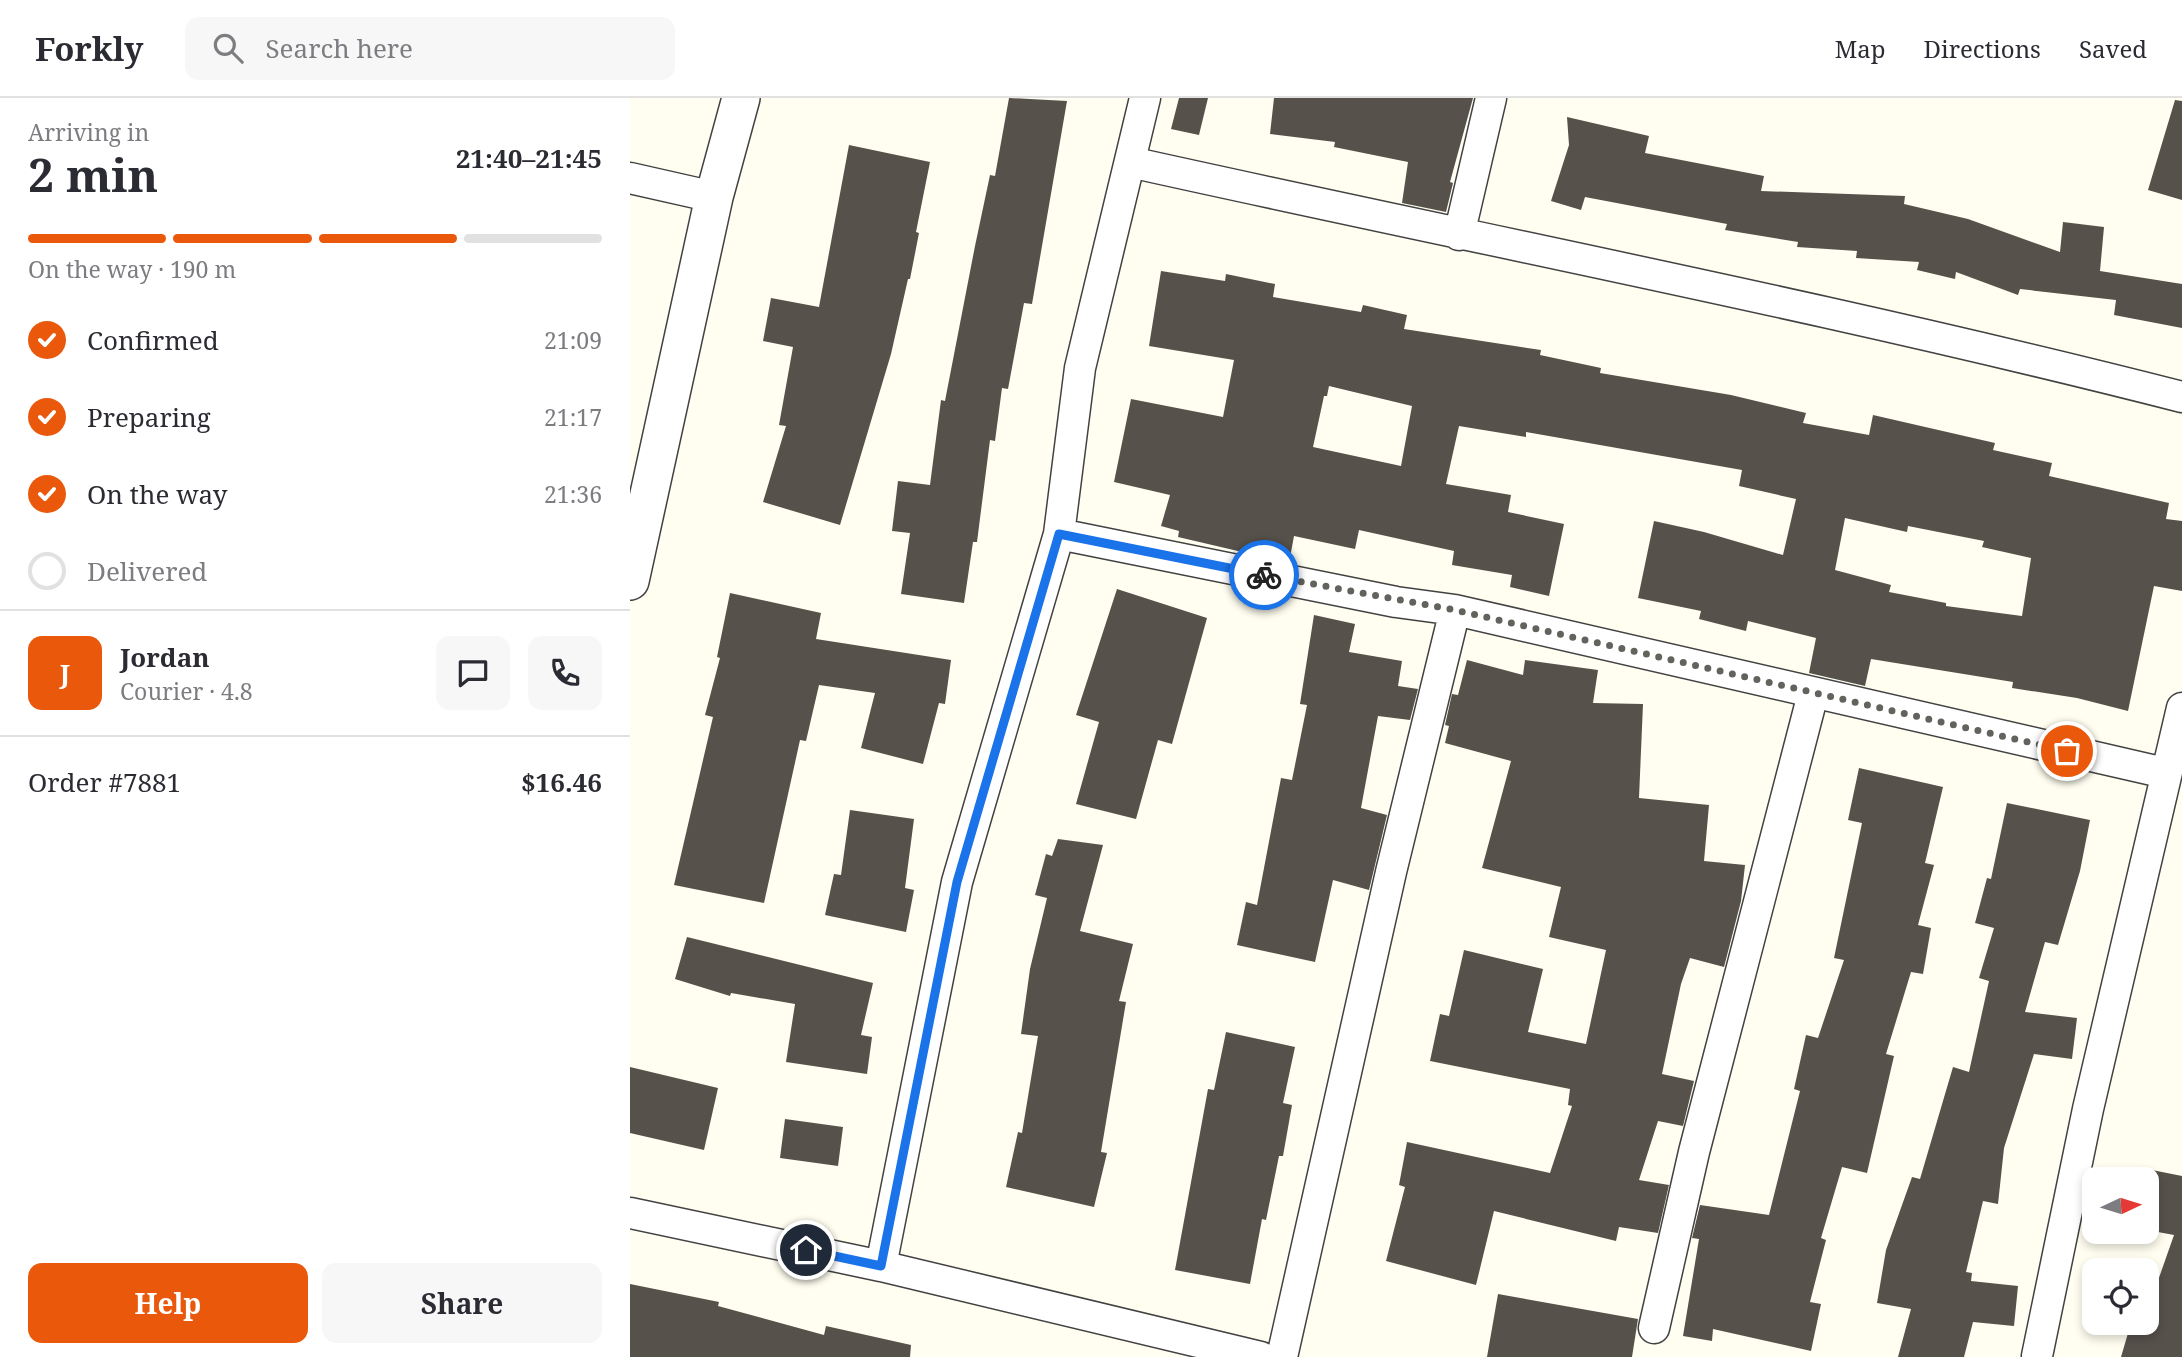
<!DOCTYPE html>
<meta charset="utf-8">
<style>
body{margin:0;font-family:"Noto Serif",serif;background:#f7f7f7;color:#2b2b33;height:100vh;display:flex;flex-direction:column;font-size:26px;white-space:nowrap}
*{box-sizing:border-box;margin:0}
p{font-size:23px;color:#7c7c81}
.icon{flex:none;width:38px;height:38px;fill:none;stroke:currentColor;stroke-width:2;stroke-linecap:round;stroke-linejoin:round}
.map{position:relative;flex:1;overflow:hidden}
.details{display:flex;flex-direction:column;background:#fff;width:630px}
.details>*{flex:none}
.needle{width:46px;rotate:86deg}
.tools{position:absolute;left:1452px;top:1069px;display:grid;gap:14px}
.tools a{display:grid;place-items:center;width:77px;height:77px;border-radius:14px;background:#fff;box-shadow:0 4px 10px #0003;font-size:35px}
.pin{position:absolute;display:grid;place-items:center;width:60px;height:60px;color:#fff;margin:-30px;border:4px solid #fff;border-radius:50%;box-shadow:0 2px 7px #0007}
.courier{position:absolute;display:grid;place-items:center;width:70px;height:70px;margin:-35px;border:5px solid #1a73e8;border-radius:50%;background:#fff;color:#222;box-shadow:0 2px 9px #0007}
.headline em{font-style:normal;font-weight:700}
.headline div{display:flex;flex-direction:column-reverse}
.headline{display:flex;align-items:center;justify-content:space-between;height:119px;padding:0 28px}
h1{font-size:46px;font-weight:700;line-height:52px}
.bar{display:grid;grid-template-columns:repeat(4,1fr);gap:10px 7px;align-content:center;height:84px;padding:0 28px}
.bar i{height:9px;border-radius:5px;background:#e1e1e2}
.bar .selected{background:#ea580c}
.bar p{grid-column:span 4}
.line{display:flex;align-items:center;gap:18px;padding:0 28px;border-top:2px solid #e1e1e2}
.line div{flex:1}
.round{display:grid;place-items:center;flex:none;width:74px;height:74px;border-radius:14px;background:#f7f7f7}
ol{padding:0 28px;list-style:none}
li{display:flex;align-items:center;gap:21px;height:77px}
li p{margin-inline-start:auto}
li .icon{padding:7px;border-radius:50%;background:#ea580c;color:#fff;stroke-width:4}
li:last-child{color:#7c7c81}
li i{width:38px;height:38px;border:4px solid #e1e1e2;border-radius:50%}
.button{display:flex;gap:14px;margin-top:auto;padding:14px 28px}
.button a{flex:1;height:80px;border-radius:14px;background:#ea580c;color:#fff;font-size:28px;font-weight:700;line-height:80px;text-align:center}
.button a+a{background:#f7f7f7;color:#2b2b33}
header{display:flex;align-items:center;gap:42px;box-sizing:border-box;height:98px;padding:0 35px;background:#fff;border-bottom:2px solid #e1e1e2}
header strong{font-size:33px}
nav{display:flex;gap:38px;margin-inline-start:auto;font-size:24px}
.search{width:490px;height:63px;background:#f7f7f7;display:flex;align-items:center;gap:18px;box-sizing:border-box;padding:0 24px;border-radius:14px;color:#7c7c81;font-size:26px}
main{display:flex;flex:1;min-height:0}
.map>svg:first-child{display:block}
.building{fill:#57514b;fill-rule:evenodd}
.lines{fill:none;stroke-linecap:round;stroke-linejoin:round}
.minor-casing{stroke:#424242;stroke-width:33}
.tertiary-casing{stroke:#424242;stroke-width:40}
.minor{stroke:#fff;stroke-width:30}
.tertiary{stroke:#fff;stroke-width:37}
.done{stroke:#63635e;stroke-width:7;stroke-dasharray:0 12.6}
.route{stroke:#1a73e8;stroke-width:9}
</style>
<header>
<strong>Forkly</strong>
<div class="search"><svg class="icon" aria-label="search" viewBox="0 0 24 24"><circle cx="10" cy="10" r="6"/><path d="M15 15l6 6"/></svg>Search here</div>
<nav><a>Map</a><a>Directions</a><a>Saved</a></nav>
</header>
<main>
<section class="details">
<div class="headline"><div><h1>2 min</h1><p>Arriving in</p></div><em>21:40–21:45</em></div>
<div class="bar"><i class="selected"></i><i class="selected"></i><i class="selected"></i><i></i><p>On the way · 190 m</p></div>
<ol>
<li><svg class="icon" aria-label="check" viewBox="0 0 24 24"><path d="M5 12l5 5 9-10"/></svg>Confirmed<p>21:09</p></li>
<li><svg class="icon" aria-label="check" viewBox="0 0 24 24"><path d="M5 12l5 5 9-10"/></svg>Preparing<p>21:17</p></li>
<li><svg class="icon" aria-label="check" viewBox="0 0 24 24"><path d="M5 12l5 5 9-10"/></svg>On the way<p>21:36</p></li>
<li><i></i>Delivered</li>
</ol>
<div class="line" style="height:126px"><b class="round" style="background:#ea580c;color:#fff">J</b><div><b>Jordan</b><p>Courier · 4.8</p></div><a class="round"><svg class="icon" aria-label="chat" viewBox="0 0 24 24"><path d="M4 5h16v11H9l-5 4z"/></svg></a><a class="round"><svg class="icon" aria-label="phone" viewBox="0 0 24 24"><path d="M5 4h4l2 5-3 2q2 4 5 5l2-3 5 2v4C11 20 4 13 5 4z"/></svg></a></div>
<div class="line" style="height:91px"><div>Order #7881</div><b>$16.46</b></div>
<div class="button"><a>Help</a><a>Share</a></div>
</section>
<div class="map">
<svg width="1552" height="1259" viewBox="0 0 1552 1259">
<rect width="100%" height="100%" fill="#fffef0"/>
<path class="building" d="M379 0 437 3 402 206 394 205 378 291 372 290 365 343 360 342 347 444H343L334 505 271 496 280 435 262 433 268 383 300 387 311 302 315 303 345 148 360 77 365 78Z
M549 0H578L569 37 541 31Z
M644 0H843L820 84 823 85 816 114 772 105 778 64 704 49 705 44 640 36Z
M1545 2 1552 3V102L1518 92Z
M937 19 1019 38 1015 55 1134 78 1131 93 1275 98 1274 106 1338 121 1430 154 1433 124 1474 129 1470 173 1552 186V230L1484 217 1486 202 1390 191 1388 197 1326 174 1325 181 1287 172 1289 164 1226 160 1227 153 1167 149 1168 144 1095 132 1097 126 955 99 951 112 921 103 939 47Z
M219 47 300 64 286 134 289 135 280 181H278L261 256 210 427 133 404 156 328 149 327 163 249 133 243 141 200 189 209Z
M531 173 595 183 596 176 645 186 643 199 731 214 733 207 777 217 774 231 911 252 910 257 971 270 970 275 1101 297 1176 315 1173 325 1239 337 1243 317 1365 345 1363 352 1422 365 1419 378 1539 405 1536 421 1552 423V493L1524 488 1498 613 1447 600 1382 590 1383 584 1241 561 1235 588 1179 575 1186 540 1118 523 1116 533 1069 521 1071 513 1008 500 1024 423 1074 434 1153 457 1166 401 1109 388 1112 372 896 334V339L829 328 816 386 881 397 878 414 934 426 919 498 880 489 882 477 822 467 824 453 729 432 725 451 664 438 659 465 548 439 549 433 531 428 540 397 484 384 501 301 593 319 604 262 519 248ZM699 288 782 308 771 368 683 349 694 298H697ZM1215 420 1277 434 1278 428 1354 443 1352 449 1401 460 1392 518 1316 508V505L1259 494 1261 487 1205 472Z
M487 491 577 520 542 646 528 642 506 721 446 706 469 624 446 617Z
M100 495 191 515 186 541 321 562 315 606 309 605 293 666 231 650 245 595 189 587 176 643 170 642 134 805 44 787 83 619 75 617 90 560 87 559Z
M684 517 725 526 719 554 772 563 768 588 788 591 780 622 748 618 731 710 757 717 739 792 703 782 685 864 607 847 616 804 627 807 651 680 662 682 677 607 670 606Z
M837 562 893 577 895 562 968 572 963 605 1013 606 1009 700 1079 707 1074 763 1115 767 1111 803 1094 869 1060 860 1051 886 1032 976 1064 983 1053 1028 1028 1023 1009 1082 1039 1087 1028 1135 989 1129 986 1143 864 1113 846 1187 756 1163 775 1089 769 1087 777 1044 920 1075 942 1008 938 1007 940 991 800 963 810 916 819 918 834 852 913 871 898 934 956 946 976 852 919 839 931 789 852 770 881 663 815 645 819 628 815 627 822 596 828 597Z
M1229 670 1313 689 1295 765 1304 767 1288 827 1301 830 1293 876 1281 874 1256 956 1264 958 1237 1075 1212 1069 1191 1140 1196 1142 1180 1204 1191 1206 1181 1253 1083 1231 1082 1243 1053 1238 1069 1141 1062 1140 1070 1107 1139 1117 1170 993 1164 991 1176 937 1188 940 1214 862 1204 860 1232 725 1218 722Z
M1377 705 1460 722 1450 773 1428 847 1415 844 1395 914 1447 920 1442 961 1404 956 1374 1050 1368 1106 1353 1103 1336 1174 1342 1175 1341 1183 1388 1188 1384 1228 1343 1224 1334 1259H1268L1281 1211 1247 1205 1256 1152 1282 1079 1290 1081 1323 969 1339 974 1359 883 1349 880 1364 830 1345 825 1357 780 1361 781Z
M220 712 284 721 275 790 284 792 276 834 195 817 204 776 211 777Z
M428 741 473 747 450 833 503 846 489 903 496 904 471 1054 477 1055 464 1109 376 1089 388 1034 392 1035 408 938 391 936 400 871 417 800 405 797 416 756 422 758Z
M57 839 243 885 231 937 242 939 237 976 156 964 165 906 101 895 100 898 45 881Z
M596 934 665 949 653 1005 662 1007 653 1058H649L636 1122 632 1121 620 1186 545 1172 578 991 584 992Z
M0 969 88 990 74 1052 0 1035Z
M155 1021 213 1029 208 1068 150 1060Z
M1517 1071 1552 1078V1259H1491L1501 1225H1517V1214L1544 1137 1517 1132Z
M0 1186 89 1204 88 1208 194 1237 196 1228 281 1247 280 1259H0Z
M868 1196 1008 1221 1002 1259H857Z"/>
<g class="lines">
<defs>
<path id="minor" d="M500 64C851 142 1204 210 1552 299
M0 80 84 99
M829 137 861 0
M429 436 766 504 825 512 1535 675
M0 1115 251 1168 631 1259
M251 1168 327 784 429 436 450 270 515 0
M1024 1230 1064 1054 1183 596
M1407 1258 1458 1011 1552 610
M652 1259 761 774 825 512"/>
<path id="tertiary" d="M0 483 84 99 111 0"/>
</defs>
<use href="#minor" class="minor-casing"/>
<use href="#tertiary" class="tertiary-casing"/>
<use href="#minor" class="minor"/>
<use href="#tertiary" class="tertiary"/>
</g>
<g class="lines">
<path class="done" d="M634 477 825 512 1437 653"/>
<path class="route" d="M176 1152 251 1168 327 784 429 436 634 477"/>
</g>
</svg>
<div class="tools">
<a><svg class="needle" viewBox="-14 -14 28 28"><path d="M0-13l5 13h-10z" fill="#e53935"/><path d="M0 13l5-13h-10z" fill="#7c7c81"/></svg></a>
<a><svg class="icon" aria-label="locate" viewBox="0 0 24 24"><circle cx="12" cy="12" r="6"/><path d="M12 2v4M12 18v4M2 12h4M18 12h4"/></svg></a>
</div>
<div class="pin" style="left:1437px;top:653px;background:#ea580c"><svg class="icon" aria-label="bag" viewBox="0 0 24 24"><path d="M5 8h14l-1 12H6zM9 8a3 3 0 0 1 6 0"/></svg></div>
<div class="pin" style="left:176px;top:1152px;background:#1f2937"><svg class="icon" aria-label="home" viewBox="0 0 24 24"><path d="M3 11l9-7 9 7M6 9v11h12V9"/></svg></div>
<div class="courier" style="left:634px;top:477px"><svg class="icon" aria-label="bike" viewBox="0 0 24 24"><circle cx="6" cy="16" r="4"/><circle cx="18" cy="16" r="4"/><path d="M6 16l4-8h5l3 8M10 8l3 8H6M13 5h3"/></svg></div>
</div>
</main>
